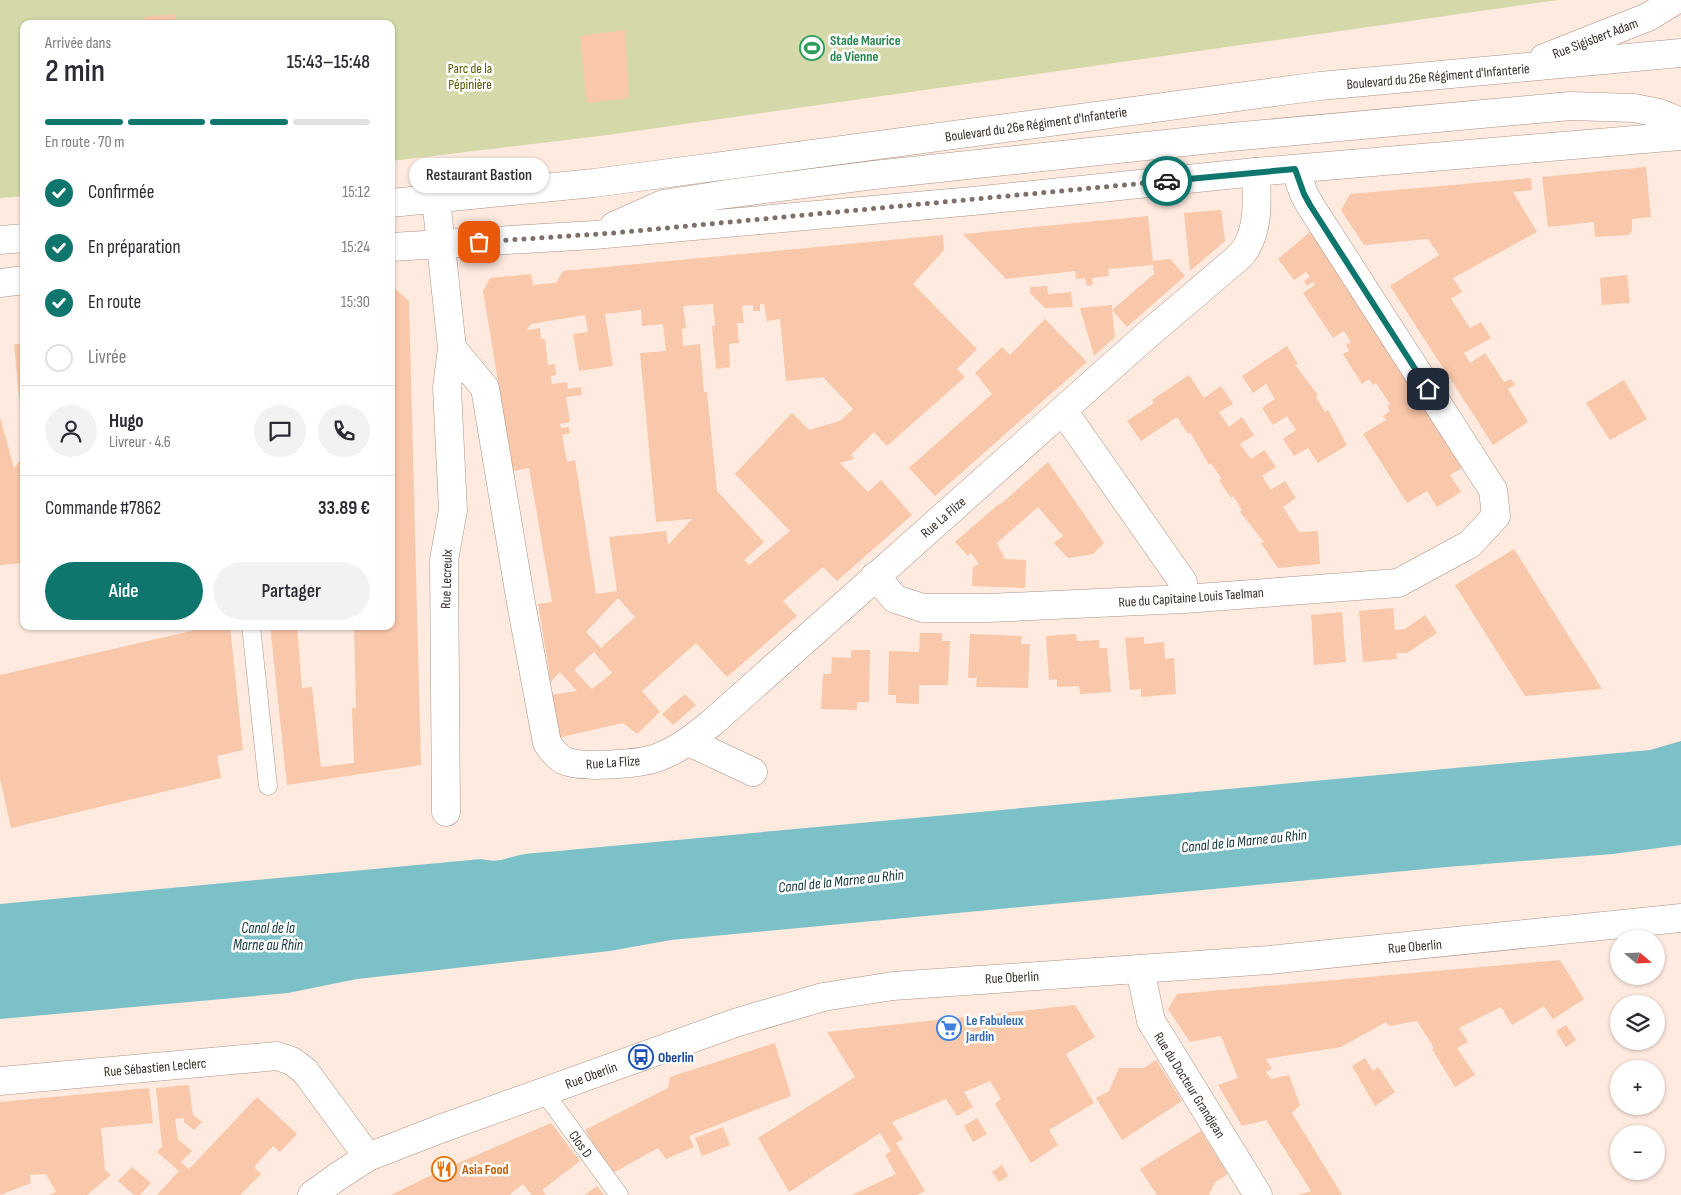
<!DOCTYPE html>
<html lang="fr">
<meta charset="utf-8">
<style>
body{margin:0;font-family:"Sofia Sans Condensed",sans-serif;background:#f2f2f3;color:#2b2b33;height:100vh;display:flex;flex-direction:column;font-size:19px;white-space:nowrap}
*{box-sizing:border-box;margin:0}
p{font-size:16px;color:#7c7c81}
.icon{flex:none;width:28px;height:28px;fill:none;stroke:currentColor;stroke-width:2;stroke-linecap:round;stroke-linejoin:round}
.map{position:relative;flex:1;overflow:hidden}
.details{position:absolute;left:20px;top:20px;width:375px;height:610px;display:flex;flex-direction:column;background:#fff;border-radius:10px;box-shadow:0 1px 4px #0004}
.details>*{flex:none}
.needle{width:32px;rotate:109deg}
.controls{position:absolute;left:1610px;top:930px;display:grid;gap:10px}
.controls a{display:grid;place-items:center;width:55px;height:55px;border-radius:50%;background:#fff;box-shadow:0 1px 4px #0004;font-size:25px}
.pin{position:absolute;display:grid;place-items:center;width:42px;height:42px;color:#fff;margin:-21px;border-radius:10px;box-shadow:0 2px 8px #0006}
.courier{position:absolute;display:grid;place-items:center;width:50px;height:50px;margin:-25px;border:4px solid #0f766e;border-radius:50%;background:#fff;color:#222;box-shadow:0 1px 6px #0007}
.bubble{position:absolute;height:35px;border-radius:18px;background:#fff;box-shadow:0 1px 4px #0004;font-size:16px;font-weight:600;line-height:35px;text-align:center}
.overview em{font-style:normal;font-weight:600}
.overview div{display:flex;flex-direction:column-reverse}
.overview{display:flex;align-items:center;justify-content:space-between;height:85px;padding:0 25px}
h1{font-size:32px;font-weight:600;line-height:38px}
.bar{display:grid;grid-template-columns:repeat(4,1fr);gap:8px 5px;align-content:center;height:60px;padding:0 25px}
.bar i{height:6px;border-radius:4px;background:#e1e1e2}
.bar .on{background:#0f766e}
.bar p{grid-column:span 4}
.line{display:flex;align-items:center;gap:12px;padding:0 25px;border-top:1px solid #e1e1e2}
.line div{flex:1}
.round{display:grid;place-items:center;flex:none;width:52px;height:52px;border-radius:26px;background:#f2f2f3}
ol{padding:0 25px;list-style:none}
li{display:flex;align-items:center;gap:15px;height:55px}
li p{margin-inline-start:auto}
li .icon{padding:5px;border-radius:50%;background:#0f766e;color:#fff;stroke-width:4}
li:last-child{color:#7c7c81}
li i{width:28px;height:28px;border:2px solid #e1e1e2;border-radius:50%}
.button{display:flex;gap:10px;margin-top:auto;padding:10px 25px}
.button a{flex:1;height:58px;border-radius:30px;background:#0f766e;color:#fff;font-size:20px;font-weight:600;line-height:58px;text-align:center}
.button a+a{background:#f2f2f3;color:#2b2b33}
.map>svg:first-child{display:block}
.green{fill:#d5d8a8}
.water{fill:#7dc1c8}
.building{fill:#f9c8aa;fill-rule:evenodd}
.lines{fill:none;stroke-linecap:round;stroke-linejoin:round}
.lane-casing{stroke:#aa9386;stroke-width:19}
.street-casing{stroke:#aa9386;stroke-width:29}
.secondary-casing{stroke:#aa9386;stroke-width:29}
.lane{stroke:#fff;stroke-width:18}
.street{stroke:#fff;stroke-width:28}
.secondary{stroke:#fff;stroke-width:28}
.done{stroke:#7d7069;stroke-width:5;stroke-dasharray:0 9}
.route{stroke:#0f766e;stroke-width:6}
.labels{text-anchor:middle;stroke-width:5;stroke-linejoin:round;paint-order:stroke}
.street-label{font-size:14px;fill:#372e29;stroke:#fff}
.leisure-label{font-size:14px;font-weight:bold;fill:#27864d;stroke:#fff;text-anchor:start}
.park-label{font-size:14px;fill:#585900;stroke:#fff}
.shop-label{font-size:14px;font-weight:bold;fill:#366cbe;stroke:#fff;text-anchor:start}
.transit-label{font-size:14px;font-weight:bold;fill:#164399;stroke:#fff;text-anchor:start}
.food-label{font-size:14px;font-weight:bold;fill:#c56008;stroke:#fff;text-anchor:start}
.water-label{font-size:15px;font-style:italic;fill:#123538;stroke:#fff}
</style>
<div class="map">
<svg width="1681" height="1195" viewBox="0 0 1681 1195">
<rect width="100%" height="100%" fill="#feeadf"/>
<path class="green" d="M0 0H1558L607 135 391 161V24H24V196L0 198Z"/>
<path class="water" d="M1681 741V845L1613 854 1447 867 671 940 610 951 357 979 288 993 0 1019V904L481 859C500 863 502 859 520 855 535 852 552 852 568 850L1650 750Z"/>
<path class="building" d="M175 14 176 24H144V17Z
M625 30 629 98 587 103 580 36Z
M1646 167 1651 217 1632 219V230L1629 235 1595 237 1594 222 1548 227 1542 177Z
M1531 178 1532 190 1513 192 1537 232 1453 278 1462 292 1451 299 1470 328 1481 322 1491 338 1464 353 1470 363 1485 353 1504 382 1511 379 1515 385 1508 389 1528 422 1493 445 1390 286 1439 255 1428 239 1364 245 1341 210 1350 194Z
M1221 210 1225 241 1190 271 1184 213Z
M1148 216 1153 261 1170 259 1185 276 1127 327 1112 310 1115 337 1094 356 1080 308 1112 305V310L1154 274 1153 265 1108 269 1109 276 1092 278 1093 285 1087 286 1085 278 1076 279 1075 271 1006 279 963 234Z
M1310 232H1313L1462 468 1450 475 1461 492 1437 507 1427 491 1407 503 1363 434 1386 420 1383 416 1390 411 1387 406 1390 404 1376 383 1373 385 1369 379 1362 384 1343 354 1349 351 1346 345 1351 342 1344 331 1333 338 1303 293 1315 285 1313 282 1307 286 1304 281 1310 277 1306 272 1294 280 1278 259Z
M943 235 944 250 913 284 977 349 957 369 965 377 887 446 874 432 851 455 854 459 840 463 868 492 881 480 912 515 837 581 823 567 783 601 797 616 727 677 696 643 642 691 660 712 637 734 623 723 557 738 550 695 577 691 560 672 548 685 546 674 549 671 538 604 552 602 529 468 513 471 483 291 490 278 531 274 533 285 556 283 563 271ZM713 304 715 326H712L716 369 730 367 729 344 739 343 737 323H744L742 306 753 305V311H760V304H764L767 321 780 319 786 381 826 377 824 378 853 409 840 421 809 430 792 413 735 474 790 531 749 565 744 560 764 542 717 491 707 392H704L700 344 683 346 682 329 686 328 683 306ZM641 310 642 326 663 324 666 351 640 353 656 522 692 519 668 545 666 531 609 537 617 591 596 594 575 460 567 462 562 435 570 433 569 427 561 428 560 424 570 422 566 397 582 395 581 387 568 389 567 382 552 384 551 376 556 375 555 364 548 365 545 339H541L540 328 527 330 531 324 585 315 588 332 573 334 579 371 613 366 605 314ZM618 598 635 617 601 648 586 632ZM594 652 612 673 592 689 574 670Z
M1627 275 1630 303 1602 305 1600 278Z
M1047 286 1048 294 1071 292 1073 307 1045 308 1030 293V287Z
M391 289H395L409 301 421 765 287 785 270 626H297L302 688 312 687 321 767 354 763 352 708H356L354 626H391Z
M1045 319 1087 362 935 496 909 468 992 394 975 373 1002 347 1010 355Z
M14 344H24V421L21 416Z
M1287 346 1298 364 1295 365 1318 395 1316 397 1325 412 1328 410 1347 445 1318 463 1308 448 1294 456 1283 439 1296 430 1287 416 1273 425 1262 408 1275 399 1266 384 1253 393 1242 376Z
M1189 375 1204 398 1221 386 1233 404 1219 412 1229 427 1242 417 1254 435 1240 444 1251 459 1264 450 1276 467 1262 476 1271 490 1285 481 1296 498 1283 507 1299 532 1318 531 1320 564 1278 568 1261 543 1264 542 1240 512 1242 510 1233 496 1231 498 1219 480 1221 478 1211 463 1209 465 1190 432 1188 434 1177 417 1141 441 1127 421 1154 403 1152 400Z
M1624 380 1647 419 1610 440 1586 403Z
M0 417 14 468 24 455V563L0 565Z
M1048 462 1104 543 1093 554 1068 558 1054 543 1063 536 1038 507 997 543 1005 559 1026 560 1025 588 972 586 973 567 979 564 971 553 968 556 955 542 1000 503 1001 504Z
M1514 549 1602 689 1525 696 1455 585Z
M1393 608 1395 630 1405 629 1425 615 1437 633 1407 653H1396L1397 659 1363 662 1359 611Z
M1342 612 1346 662 1314 665 1311 615Z
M213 626H230L243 750 217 756 221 778 11 828 0 779V675Z
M920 633H942V641H950L948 685H919V704L896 703V695H888L889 651 919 652Z
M970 634 1022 636 1021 644H1030L1028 688 976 687 977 678H968Z
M1076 634 1077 641 1099 640V648H1107L1111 692 1080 694 1079 686 1057 687V679L1049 680 1046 636Z
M1144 637V644L1164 642 1165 659 1174 658 1176 694 1141 697V689L1130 690 1125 638Z
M851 650H870L869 702H857V710L821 709 823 674H831L832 657 851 658Z
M685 694 696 705 673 725 662 714Z
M1560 960 1584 999 1553 1019 1544 1006 1512 1025 1501 1007 1459 1028 1468 1042 1457 1048 1475 1075 1455 1087 1432 1049 1434 1048 1417 1021 1389 1026 1386 1022 1341 1047 1266 1059 1272 1069 1266 1072 1271 1079 1289 1075 1300 1105 1292 1113 1342 1195H1298L1311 1191 1266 1120 1242 1126 1218 1085 1238 1078 1221 1036 1190 1042 1168 1009 1177 994Z
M1075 1005 1095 1037 1066 1054 1094 1103 1049 1130 1058 1145 1031 1163 995 1104 1001 1099 990 1081 964 1092 973 1107 957 1116 946 1099 892 1122 903 1139 896 1143 925 1191 917 1195H852L896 1174 885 1155 891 1151 880 1133 789 1192 758 1138 855 1077 827 1032Z
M1566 1025 1576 1040 1566 1047 1556 1031Z
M775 1043 791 1096 689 1136 694 1147 666 1159 658 1148 611 1174 585 1130 668 1088 670 1077Z
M1365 1058 1373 1071 1378 1067 1395 1092 1375 1106 1352 1066Z
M1156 1060 1182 1101 1122 1140 1096 1098 1109 1091 1119 1068H1144Z
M189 1085 193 1115 202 1122 194 1130 184 1122V1118L175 1119 178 1139 192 1151 181 1162 189 1169 257 1097 297 1134 280 1152 273 1146 254 1167 261 1174 240 1195H157L179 1171 157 1152 162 1146 156 1088Z
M149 1088 153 1123 101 1128 105 1170 111 1175 87 1195H49L56 1192 46 1174 30 1175 31 1183 0 1195V1102Z
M977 1118 987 1134 973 1142 964 1126Z
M551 1123 580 1161 542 1190 546 1195H532L523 1184 509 1195H391L444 1169Z
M723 1127 730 1145 702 1156 695 1138Z
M1201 1131 1228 1174 1215 1182 1209 1195H1157L1140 1169Z
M1002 1165 1008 1176 999 1182 992 1172Z
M132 1167 151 1183 140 1195H134L118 1181Z
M597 1186 604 1195H585Z"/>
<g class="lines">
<defs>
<path id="lane" d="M251 626 268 786
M544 1092 619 1195"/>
<path id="street" d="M436 199 452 348 447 388 453 510 444 560 446 812
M452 348 485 388 521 603 547 743C551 749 556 756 563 760 580 769 641 764 659 757 680 749 697 735 714 721L1146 336 1240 256C1260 234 1257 200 1256 172
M1064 412 1183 582 1184 599
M875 576 895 599 923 608H988L1184 599 1398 583 1470 544 1496 516 1493 490 1310 205 1304 194 1295 169
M689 742 753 772
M1140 969 1151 1021 1258 1195
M0 1081 277 1056 292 1061 305 1071 368 1157"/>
<path id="secondary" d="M1544 58 1648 17 1676 0
M391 203 594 183 1320 86 1681 53
M614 226 663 204 727 194 874 175 1231 137 1570 106 1634 108 1659 113 1681 122
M0 240 24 238
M391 247 594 235 973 201 1256 172 1681 136
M0 283 24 280
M312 1195 337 1177 368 1157 440 1129 735 1023 823 997 893 986 1269 960 1681 918"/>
</defs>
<use href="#lane" class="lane-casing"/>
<use href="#street" class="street-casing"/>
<use href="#secondary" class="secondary-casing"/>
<use href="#lane" class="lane"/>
<use href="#street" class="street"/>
<use href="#secondary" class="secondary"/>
</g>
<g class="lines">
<path class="done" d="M479 242 613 233 1167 181"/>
<path class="route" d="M1167 181 1295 169 1304 194 1310 205 1428 389"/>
</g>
<defs>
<symbol id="stadium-ring" viewBox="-11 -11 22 22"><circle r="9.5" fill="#fff" stroke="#2e9e5b" stroke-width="1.5"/><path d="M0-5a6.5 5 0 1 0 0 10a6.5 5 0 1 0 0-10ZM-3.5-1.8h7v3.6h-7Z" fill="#2e9e5b"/></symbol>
<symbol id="supermarket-ring" viewBox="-11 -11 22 22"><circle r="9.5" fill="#fff" stroke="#3f7fe0" stroke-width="1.5"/><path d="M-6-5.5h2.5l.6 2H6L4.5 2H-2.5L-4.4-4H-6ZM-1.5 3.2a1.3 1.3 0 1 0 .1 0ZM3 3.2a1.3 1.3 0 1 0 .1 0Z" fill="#3f7fe0"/></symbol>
<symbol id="bus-ring" viewBox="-11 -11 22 22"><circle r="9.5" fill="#fff" stroke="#1a4fb4" stroke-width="1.5"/><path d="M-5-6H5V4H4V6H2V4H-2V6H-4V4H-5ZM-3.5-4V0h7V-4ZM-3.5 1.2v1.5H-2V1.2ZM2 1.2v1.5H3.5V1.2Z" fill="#1a4fb4"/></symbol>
<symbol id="restaurant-ring" viewBox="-11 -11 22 22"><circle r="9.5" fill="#fff" stroke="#e8710a" stroke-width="1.5"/><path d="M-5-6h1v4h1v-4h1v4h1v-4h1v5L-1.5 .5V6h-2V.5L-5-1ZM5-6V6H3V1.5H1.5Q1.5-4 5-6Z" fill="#e8710a"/></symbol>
</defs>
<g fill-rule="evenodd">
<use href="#stadium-ring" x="798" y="34" width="28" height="28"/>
<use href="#supermarket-ring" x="935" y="1014" width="28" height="28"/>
<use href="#bus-ring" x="627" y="1043" width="28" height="28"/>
<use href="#restaurant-ring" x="430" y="1155" width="28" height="28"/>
</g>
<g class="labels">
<g class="street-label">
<text transform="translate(1595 38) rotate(-21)" y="5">Rue Sigisbert Adam</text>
<text transform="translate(1438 76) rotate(-5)" y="5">Boulevard du 26e Régiment d'Infanterie</text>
<text transform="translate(1036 124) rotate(-8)" y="5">Boulevard du 26e Régiment d'Infanterie</text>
<text transform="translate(943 517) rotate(-41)" y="5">Rue La Flize</text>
<text transform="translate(446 579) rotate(-88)" y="5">Rue Lecreulx</text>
<text transform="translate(1191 597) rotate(-4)" y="5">Rue du Capitaine Louis Taelman</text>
<text transform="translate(613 762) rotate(-4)" y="5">Rue La Flize</text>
<text transform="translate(1415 946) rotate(-5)" y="5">Rue Oberlin</text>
<text transform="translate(1012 977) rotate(-3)" y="5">Rue Oberlin</text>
<text transform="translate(155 1067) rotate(-5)" y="5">Rue Sébastien Leclerc</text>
<text transform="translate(591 1075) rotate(-20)" y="5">Rue Oberlin</text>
<text transform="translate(1190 1085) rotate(58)" y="5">Rue du Docteur Grandjean</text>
<text transform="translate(581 1144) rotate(54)" y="5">Clos D</text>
</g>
<g class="leisure-label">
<text x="830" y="45">Stade Maurice<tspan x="830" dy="16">de Vienne</tspan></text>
</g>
<g class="park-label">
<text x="470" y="73">Parc de la<tspan x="470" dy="16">Pépinière</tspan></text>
</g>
<g class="shop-label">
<text x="966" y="1025">Le Fabuleux<tspan x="966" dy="16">Jardin</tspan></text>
</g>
<g class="transit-label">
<text x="658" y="1062">Oberlin</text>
</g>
<g class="food-label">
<text x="462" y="1174">Asia Food</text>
</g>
<g class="water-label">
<text transform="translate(1244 841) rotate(-6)" y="5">Canal de la Marne au Rhin</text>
<text transform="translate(841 881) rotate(-6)" y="5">Canal de la Marne au Rhin</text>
<text x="268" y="933">Canal de la<tspan x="268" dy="17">Marne au Rhin</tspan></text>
</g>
</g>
</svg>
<div class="controls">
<a><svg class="needle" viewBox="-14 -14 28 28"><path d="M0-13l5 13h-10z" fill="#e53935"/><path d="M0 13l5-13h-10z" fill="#7c7c81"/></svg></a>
<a><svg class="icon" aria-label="layers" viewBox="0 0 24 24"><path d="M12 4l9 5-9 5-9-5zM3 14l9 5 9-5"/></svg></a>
<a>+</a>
<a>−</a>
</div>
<div class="pin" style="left:479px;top:242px;background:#ea580c"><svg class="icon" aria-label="bag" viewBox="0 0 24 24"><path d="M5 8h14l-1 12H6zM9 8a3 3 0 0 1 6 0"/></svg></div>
<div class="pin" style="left:1428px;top:389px;background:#1f2937"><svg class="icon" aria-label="home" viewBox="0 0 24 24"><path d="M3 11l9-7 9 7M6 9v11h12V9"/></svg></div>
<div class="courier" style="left:1167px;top:181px"><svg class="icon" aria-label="car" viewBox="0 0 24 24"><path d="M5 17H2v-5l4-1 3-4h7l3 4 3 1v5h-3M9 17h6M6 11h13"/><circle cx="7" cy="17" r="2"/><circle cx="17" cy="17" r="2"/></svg></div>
<div class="bubble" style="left:409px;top:158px;width:140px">Restaurant Bastion</div>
<section class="details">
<div class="overview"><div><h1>2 min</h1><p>Arrivée dans</p></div><em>15:43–15:48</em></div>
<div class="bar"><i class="on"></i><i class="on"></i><i class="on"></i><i></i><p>En route · 70 m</p></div>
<ol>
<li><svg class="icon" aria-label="check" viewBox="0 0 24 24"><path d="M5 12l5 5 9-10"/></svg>Confirmée<p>15:12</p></li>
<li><svg class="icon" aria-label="check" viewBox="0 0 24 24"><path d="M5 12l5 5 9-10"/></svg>En préparation<p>15:24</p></li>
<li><svg class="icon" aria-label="check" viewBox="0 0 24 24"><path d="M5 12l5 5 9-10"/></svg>En route<p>15:30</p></li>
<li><i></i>Livrée</li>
</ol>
<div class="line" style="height:90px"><a class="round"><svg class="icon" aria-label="person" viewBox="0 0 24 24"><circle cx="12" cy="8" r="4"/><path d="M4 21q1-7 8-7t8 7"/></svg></a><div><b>Hugo</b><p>Livreur · 4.6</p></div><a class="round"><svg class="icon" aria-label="chat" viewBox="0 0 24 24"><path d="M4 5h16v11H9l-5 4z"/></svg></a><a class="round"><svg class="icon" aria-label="phone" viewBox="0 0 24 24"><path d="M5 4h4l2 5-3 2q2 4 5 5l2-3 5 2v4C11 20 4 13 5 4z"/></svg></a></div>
<div class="line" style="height:65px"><div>Commande #7862</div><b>33.89 €</b></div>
<div class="button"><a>Aide</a><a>Partager</a></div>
</section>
</div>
